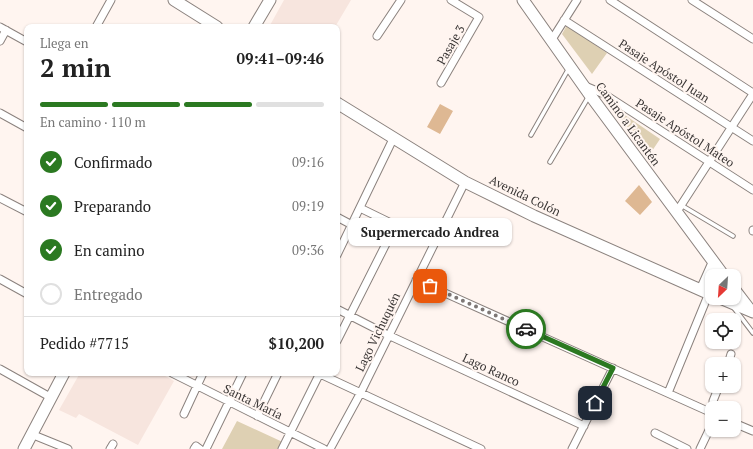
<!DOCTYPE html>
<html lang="es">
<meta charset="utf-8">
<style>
body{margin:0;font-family:"PT Serif",serif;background:#f2f2f2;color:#222;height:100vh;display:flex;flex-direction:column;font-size:15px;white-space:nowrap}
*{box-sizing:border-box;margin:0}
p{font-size:13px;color:#767676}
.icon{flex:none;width:22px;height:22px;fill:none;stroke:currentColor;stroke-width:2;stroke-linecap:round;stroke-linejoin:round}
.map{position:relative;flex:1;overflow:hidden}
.panel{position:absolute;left:24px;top:24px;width:316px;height:352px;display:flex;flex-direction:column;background:#fff;border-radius:8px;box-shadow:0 1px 3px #0004}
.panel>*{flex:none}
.needle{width:26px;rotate:205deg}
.controls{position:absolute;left:705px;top:269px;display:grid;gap:8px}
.controls a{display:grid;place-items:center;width:36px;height:36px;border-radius:8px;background:#fff;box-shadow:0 1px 3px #0004;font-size:20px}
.pin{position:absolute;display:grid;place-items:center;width:34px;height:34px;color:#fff;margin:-17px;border-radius:8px;box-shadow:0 2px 6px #0006}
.courier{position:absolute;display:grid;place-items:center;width:40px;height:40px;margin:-20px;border:3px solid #2b7921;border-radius:50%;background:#fff;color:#222;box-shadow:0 1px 5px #0007}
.bubble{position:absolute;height:28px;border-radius:8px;background:#fff;box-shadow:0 1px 3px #0004;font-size:13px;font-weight:600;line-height:28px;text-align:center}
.headline em{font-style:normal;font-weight:600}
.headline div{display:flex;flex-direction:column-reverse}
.headline{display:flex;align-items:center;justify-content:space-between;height:68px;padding:0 16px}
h1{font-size:26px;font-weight:600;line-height:30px}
.bar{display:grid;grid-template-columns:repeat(4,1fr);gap:6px 4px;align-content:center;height:48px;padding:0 16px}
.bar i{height:5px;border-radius:3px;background:#e0e0e0}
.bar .selected{background:#2b7921}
.bar p{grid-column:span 4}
.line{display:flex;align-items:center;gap:10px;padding:0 16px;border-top:1px solid #e0e0e0}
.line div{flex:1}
ol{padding:0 16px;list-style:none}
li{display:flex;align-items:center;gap:12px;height:44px}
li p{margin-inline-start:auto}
li .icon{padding:4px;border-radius:50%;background:#2b7921;color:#fff;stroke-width:4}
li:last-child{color:#767676}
li i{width:22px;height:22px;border:2px solid #e0e0e0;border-radius:50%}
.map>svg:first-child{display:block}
.built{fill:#f7e5de}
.green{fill:#ded0b3}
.building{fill:#deb893}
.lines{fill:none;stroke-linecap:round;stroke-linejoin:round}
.lane-casing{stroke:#8b827e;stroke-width:5.5}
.street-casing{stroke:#8b827e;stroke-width:9}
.secondary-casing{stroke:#8b827e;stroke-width:13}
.lane{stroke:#fff;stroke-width:3.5}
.street{stroke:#fff;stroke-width:7}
.secondary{stroke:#fff;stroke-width:11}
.done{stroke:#7e7876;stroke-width:4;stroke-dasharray:0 7.2}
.route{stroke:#2b7921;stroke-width:5}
.labels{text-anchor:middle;stroke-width:4;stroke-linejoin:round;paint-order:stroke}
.street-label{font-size:12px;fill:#393534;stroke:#fff5f0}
</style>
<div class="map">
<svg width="753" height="449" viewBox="0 0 753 449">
<rect width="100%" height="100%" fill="#fff5f0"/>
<path class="built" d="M284 0H351L335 27H269Z
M80 373H160L174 381 138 445 79 414 76 418 59 410Z"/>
<path class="green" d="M567 25 607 53 592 74 562 34Z
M613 107 660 139 648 157Z
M237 421 287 444 284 449H222Z"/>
<path class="building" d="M440 104 453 111 440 134 427 127Z
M639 185 652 202 640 215 625 201Z
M435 269 445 274 442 283 431 278Z"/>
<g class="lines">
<defs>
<path id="lane" d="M531 135 569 68
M550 162 589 96
M681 205 733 236
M734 308 753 333"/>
<path id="street" d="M610 0 753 93
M692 0 753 39
M564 20 753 141
M0 27 27 42
M96 27 111 0
M377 36 401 0
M0 41 6 30
M551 41 577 0
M441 83 479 17 451 0
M585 86 604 94 753 190
M0 113 27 128
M0 198 27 212
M360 208 434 244
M676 213 753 94
M337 217 352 225
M753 231V230
M337 255 393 139
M0 279 27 294
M416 280 712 413
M337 309 388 335 584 426
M337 341 395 226
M728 364 731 354
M0 369 50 397
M172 373 324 449
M318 373 481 449
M668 393 709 293
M713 408V401L719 386
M184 414 203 373
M257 416 278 373
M734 423 753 431
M655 433 687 449
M31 434 68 449
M110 449 113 444
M194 449 196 446 200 449
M206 449 243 373
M282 449 320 373
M330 449 360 394 465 182
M572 449 613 368
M700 449 711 426 712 417"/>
<path id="secondary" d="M174 0 217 27
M523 0 590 95 724 276
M254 27 270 0
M337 103 465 182 534 216 712 295
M734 289 750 310
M702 290 714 263
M720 298 753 312
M24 449 64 373"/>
</defs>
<use href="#lane" class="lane-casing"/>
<use href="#street" class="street-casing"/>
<use href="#secondary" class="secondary-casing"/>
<use href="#lane" class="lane"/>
<use href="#street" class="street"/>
<use href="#secondary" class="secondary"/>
</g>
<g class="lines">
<path class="done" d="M430 286 526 329"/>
<path class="route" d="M526 329 613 368 595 403"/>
</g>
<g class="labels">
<g class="street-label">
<text transform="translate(451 45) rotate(-60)" y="4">Pasaje 3</text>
<text transform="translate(664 71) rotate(33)" y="4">Pasaje Apóstol Juan</text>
<text transform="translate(628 124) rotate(54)" y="4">Camino a Licantén</text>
<text transform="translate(685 133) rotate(33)" y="4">Pasaje Apóstol Mateo</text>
<text transform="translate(525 196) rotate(26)" y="4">Avenida Colón</text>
<text transform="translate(378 332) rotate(-64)" y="4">Lago Vichuquén</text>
<text transform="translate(491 370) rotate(25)" y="4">Lago Ranco</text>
<text transform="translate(253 402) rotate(26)" y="4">Santa María</text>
</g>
</g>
</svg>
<div class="controls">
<a><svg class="needle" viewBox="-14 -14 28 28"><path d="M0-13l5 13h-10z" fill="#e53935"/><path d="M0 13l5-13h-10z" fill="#767676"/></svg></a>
<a><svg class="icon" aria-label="locate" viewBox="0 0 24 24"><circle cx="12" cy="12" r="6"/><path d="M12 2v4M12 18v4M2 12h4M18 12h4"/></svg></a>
<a>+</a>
<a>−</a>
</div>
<div class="pin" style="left:430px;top:286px;background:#ea580c"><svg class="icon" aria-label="bag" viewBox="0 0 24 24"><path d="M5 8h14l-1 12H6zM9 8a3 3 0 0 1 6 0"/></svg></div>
<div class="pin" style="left:595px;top:403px;background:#1f2937"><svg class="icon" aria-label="home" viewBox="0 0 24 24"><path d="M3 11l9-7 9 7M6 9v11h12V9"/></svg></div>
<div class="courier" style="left:526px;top:329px"><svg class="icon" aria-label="car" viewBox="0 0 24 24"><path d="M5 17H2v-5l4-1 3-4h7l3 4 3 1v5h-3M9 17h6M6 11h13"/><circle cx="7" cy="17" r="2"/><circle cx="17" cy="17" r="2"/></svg></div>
<div class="bubble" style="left:348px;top:218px;width:164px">Supermercado Andrea</div>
<section class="panel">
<div class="headline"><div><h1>2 min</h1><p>Llega en</p></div><em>09:41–09:46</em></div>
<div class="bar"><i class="selected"></i><i class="selected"></i><i class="selected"></i><i></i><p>En camino · 110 m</p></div>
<ol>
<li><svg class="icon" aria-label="check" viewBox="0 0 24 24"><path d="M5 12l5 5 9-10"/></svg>Confirmado<p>09:16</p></li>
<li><svg class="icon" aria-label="check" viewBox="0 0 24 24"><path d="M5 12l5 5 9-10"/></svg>Preparando<p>09:19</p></li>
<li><svg class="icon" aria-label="check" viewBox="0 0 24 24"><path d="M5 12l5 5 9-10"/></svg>En camino<p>09:36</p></li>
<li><i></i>Entregado</li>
</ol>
<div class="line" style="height:52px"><div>Pedido #7715</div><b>$10,200</b></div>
</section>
</div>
